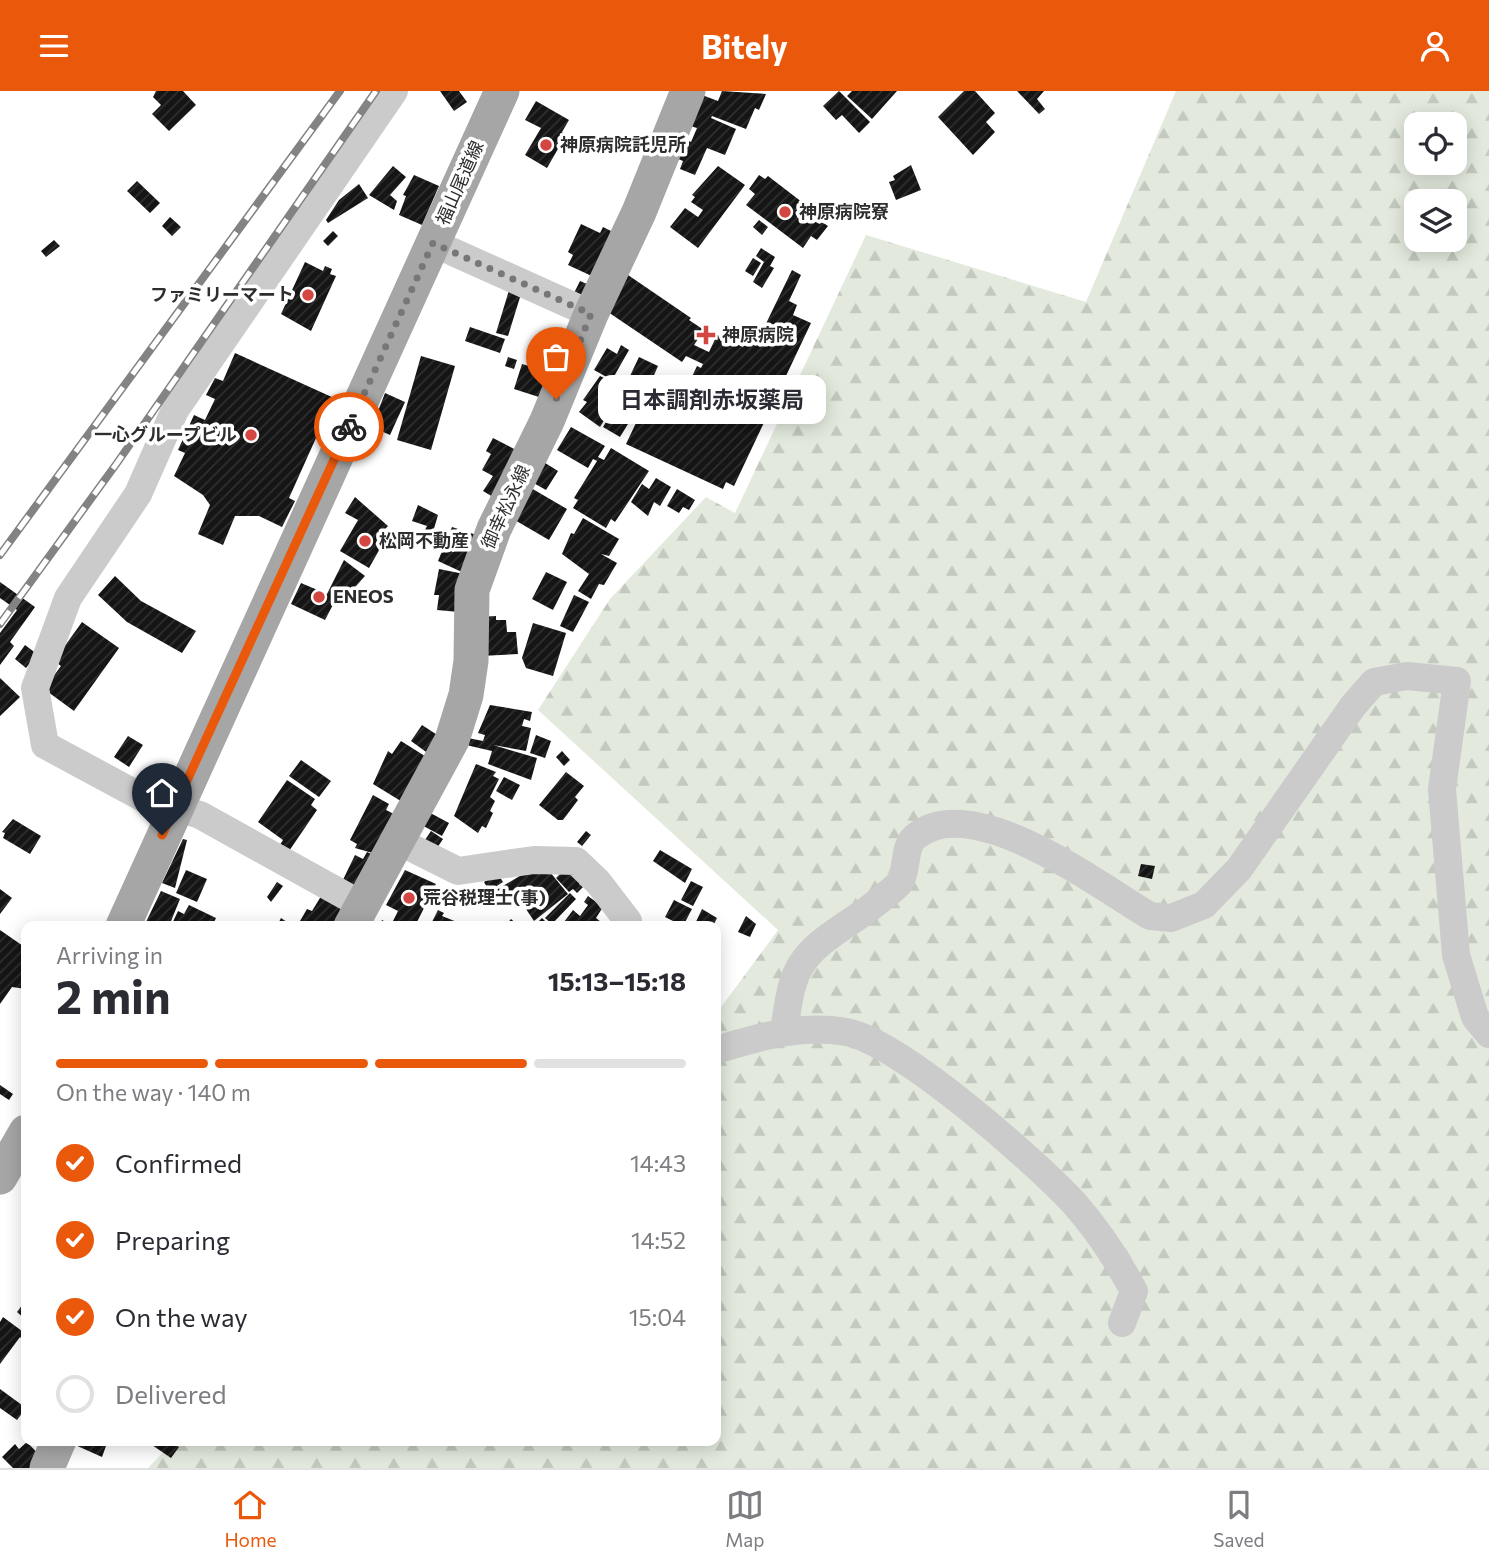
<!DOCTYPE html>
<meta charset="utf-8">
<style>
body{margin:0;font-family:Commissioner,"Noto Sans JP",sans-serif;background:#f2f2f3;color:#2b2b33;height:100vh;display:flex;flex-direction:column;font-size:26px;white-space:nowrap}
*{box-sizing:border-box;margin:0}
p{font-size:23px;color:#7c7c81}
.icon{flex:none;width:38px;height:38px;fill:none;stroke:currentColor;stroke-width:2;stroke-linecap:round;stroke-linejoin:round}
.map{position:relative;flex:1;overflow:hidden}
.sheet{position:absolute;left:21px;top:830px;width:700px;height:525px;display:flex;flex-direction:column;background:#fff;border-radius:14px;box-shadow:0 4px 18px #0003}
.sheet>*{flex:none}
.tools{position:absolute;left:1404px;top:21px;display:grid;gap:14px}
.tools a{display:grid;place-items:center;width:63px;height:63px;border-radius:14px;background:#fff;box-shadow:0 4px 18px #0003;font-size:35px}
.pin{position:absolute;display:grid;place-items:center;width:60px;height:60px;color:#fff;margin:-72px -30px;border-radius:50% 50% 50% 0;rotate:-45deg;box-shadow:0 0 7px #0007}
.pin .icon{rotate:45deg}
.courier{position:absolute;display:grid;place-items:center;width:70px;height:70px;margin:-35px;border:5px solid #ea580c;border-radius:50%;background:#fff;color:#222;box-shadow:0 2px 9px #0007}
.bubble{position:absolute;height:49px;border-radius:14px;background:#fff;box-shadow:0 4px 18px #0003;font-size:23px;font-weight:700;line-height:49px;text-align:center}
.headline em{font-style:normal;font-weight:700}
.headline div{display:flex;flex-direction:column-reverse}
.headline{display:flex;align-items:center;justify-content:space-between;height:119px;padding:0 35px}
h1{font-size:46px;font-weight:700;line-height:52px}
.bar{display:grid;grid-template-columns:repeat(4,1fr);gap:10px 7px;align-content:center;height:84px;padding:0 35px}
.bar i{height:9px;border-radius:5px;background:#e1e1e2}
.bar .selected{background:#ea580c}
.bar p{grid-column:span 4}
ol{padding:0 35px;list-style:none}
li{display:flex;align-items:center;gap:21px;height:77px}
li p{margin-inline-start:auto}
li .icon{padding:7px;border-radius:50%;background:#ea580c;color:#fff;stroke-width:4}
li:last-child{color:#7c7c81}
li i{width:38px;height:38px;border:4px solid #e1e1e2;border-radius:50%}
header{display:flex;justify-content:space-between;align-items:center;height:91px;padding:0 35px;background:#ea580c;color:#fff;font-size:32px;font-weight:700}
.tabs{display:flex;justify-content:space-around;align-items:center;height:98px;border-top:2px solid #e1e1e2;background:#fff;font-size:19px;color:#7c7c81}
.tabs a{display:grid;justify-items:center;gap:4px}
.tabs .selected{color:#ea580c}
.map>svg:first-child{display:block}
.forest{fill:url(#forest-firs);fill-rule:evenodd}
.building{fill:url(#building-hatch)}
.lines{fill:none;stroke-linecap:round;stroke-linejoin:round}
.minor{stroke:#cbcbcb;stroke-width:28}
.major{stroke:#a6a6a6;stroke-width:35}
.rail-casing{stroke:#838383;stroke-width:8}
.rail{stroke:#fff;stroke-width:5;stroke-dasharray:16;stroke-linecap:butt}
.done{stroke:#777;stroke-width:7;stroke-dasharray:0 12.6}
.route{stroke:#ea580c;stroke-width:9}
.poi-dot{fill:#d34642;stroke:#fff;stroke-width:2.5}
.labels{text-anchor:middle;stroke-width:7;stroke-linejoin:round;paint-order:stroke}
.poi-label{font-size:18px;font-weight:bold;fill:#2e2e2e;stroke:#fff;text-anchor:start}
.street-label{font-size:18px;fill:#2e2e2e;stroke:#fff}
</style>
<header><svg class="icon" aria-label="menu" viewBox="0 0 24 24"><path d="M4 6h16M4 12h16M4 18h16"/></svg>Bitely<svg class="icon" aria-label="person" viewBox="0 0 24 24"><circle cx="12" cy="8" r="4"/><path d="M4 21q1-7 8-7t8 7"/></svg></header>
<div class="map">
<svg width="1489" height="1377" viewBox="0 0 1489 1377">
<defs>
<pattern id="forest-firs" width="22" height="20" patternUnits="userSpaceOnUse" patternTransform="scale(1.75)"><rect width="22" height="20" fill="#e3eadd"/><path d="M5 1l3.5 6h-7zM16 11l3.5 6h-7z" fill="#c3c9be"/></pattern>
<pattern id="building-hatch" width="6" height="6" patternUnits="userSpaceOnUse" patternTransform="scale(1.75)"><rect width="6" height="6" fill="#151515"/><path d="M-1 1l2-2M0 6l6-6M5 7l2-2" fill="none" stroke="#2f2f2f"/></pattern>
</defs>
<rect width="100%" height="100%" fill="#fff"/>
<path class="forest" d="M1176 0H1489V1377H148L175 1349H716V923L778 839 538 619 610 508 706 406 735 422 866 144 1086 211ZM1416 33H1454V72H1416ZM1416 110H1454V149H1416Z"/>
<path class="building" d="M156 0H183L196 14 169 40 152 23 161 14 153 6Z
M440 0H459L467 11 454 20Z
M722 0 766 3 759 19 755 17 746 38 712 25 711 27 736 38 725 64 707 57 695 84 680 78 683 70 676 67 684 48 691 51 697 37 687 34 702 4 718 10Z
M839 0 870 31 859 42 842 24 836 29 823 15Z
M852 0H897L872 28 847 5Z
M964 0H975L995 22 986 31 995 41 973 64 938 26Z
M1017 0H1044L1037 8 1045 18 1039 23Z
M536 10 569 29 562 41 566 44 547 77 525 64 541 37 525 29Z
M911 74 921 99 896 109 889 91 895 89 893 85Z
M393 75 406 86 390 104 397 110 394 119 369 104Z
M718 75 745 94 698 157 670 136 685 117 698 126 703 119 691 111 695 106 692 104Z
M414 84 439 95 422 134 399 124 406 105 403 104Z
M759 84 765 88 768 85 824 128 822 131 828 135 817 149 811 145 803 157 746 114 755 103 749 98Z
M137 90 160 112 150 122 127 100Z
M359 93 368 107 328 132 326 129 339 109Z
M170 126 181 136 172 145 162 135Z
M759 129 768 136 762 144 753 136Z
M581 133 600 142 603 136 611 140 596 187 568 174 573 164 568 161Z
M333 140 338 145 328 155 323 150Z
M54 149 60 155 46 166 41 160Z
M761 157 775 166 770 175 774 177 762 197 753 191 764 171 756 165Z
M753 167 761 172 753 185 745 180Z
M305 171 323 180 325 175 332 178 330 183 336 185 311 240 281 223Z
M792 179 801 184 789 210 797 214 793 224 811 232 734 395 726 391 723 398 626 353 645 313 668 324 672 315 694 326 696 321 706 326 715 307 688 294 697 275 701 277 703 273 686 265 682 271 605 219 628 184 691 227 689 229 704 239 694 254 709 261 717 244 722 246 728 232 759 247Z
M580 190 594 196 589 209 574 202Z
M510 196 521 203 508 245 496 242Z
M470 236 505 248 500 262 465 250Z
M621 254 629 259 612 289 594 279 607 257 617 263Z
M235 262 334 307 289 407 295 410 282 436 259 425H235L223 454 198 443 210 414 203 404 174 385 185 362 178 359 194 324 205 329 215 308 206 304 215 287 223 290Z
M421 265 455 275 431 359 397 349Z
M508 266 517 269 514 278 505 275Z
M639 266 658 275 643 309 629 302 642 310 620 346 603 336 628 294 630 295 634 286 630 285Z
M522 273 553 282 545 308 514 298Z
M600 285 625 297 600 336 579 321 587 311 583 309Z
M385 302 405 311 390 344 372 336Z
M571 336 605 355 598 366 604 369 611 357 649 380 615 431 611 428 606 437 573 417 578 409 574 407 597 370 593 368 588 377 557 359Z
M493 347 518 360 493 406 483 400 493 385 482 379 491 363 486 360Z
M542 370 558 380 546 399 530 390Z
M656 387 671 396 660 415 654 411 648 425 631 411 642 393 649 398Z
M531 397 567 418 549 449 513 428Z
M677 398 695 409 689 419 683 416 679 422 667 415Z
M355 406 388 435 385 438 390 440 369 477 340 460 358 429 345 422Z
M418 414 438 424 433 441 425 439 427 435 412 430Z
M583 427 619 448 609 465 601 463 617 472 604 494 599 493 591 508 578 500 589 483 562 463 571 442 574 443Z
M452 436 480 445 464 482 438 470Z
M344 469 365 485 342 511 336 508 325 529 291 513 301 492 327 503Z
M439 478 464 483 459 521 437 519 439 504H434Z
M546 481 567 491 553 519 532 508Z
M115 485 141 510 196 540 182 562 127 531 98 504Z
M0 491 35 516 10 551 14 555 0 574V542L17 519 0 507Z
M574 504 589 511 573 541 560 535Z
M496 525V529H506L507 541H516L518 563 481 565 479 526Z
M82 531 119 557 74 620 44 598 61 575 54 570Z
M533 532 566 542 553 585 526 577 522 567Z
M25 554 37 563 26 577 15 568Z
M0 587 20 606 0 625Z
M490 614 532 621 530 630 524 628 522 635 531 637 526 660 493 654 537 667 531 689 488 673 492 660 466 654 468 647 483 650 485 644 478 642Z
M422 634 445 649 433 666 411 650Z
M536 644 551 650 545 667 530 662Z
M128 645 143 654 129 676 114 666Z
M401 650 428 667 404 712 373 693 388 660 392 663Z
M562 660 570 669 564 675 556 666Z
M301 669 331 690 319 706 289 685Z
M476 673 496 681 493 685 499 688 490 706 495 710 490 720 493 722 486 737 482 735 478 742 454 725Z
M566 681 584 695 575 706 578 709 563 729H558L539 714Z
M504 686 520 694 512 709 496 700Z
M287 689 315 708 311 714 317 719 287 763 278 757 283 749 258 731Z
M373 704 389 713 386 719 396 724 376 763 355 757 357 753 350 749Z
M423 718 449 732 442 745 416 731Z
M13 728 41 745 30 763 3 747 5 742 2 741Z
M431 740 443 748 435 760 423 752Z
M586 740 591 744 582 755 577 751Z
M183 748 187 749 175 797 162 792Z
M660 759 692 778 685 792 653 770Z
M367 761 376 765 359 804 340 795 355 764 363 768Z
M1141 773 1155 775 1152 788 1138 785Z
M545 775 568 803 534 830 520 809 513 814 493 801 533 777Z
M568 775 582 790 579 793 583 796 577 802 573 798 569 801 556 787Z
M186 779 207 788 197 811 176 802Z
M405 779 436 793 415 835H379L382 829 391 834 398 820 386 814Z
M498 783 503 791 489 800 484 791Z
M691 790 703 796 693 815 681 809Z
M277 791 283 795 271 811 267 806Z
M0 798 12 807 0 823Z
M161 800 180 808 169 835 146 831Z
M323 802 352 821 343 835H307L300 830 307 818 312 820Z
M570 802 576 808 552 833 545 827Z
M588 805 603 816 596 827 606 835H569L564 831 573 819 580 825 588 814 584 811Z
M674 809 692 818 683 835 665 826Z
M189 814 216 827 212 835H171L178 820 184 823Z
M702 818 717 827 713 835H694Z
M438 819 444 822 442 825 457 831 456 835H430Z
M746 825 756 833 750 846 738 841Z
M281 827 293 835H277Z
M542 827 550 835 538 831Z
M511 828 519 835H505Z
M0 839 26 857V898L12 896 0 913Z
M0 994 13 1003 9 1009 0 1003Z
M26 1209V1229L17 1221Z
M3 1226 26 1243 22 1248 20 1246 0 1273V1231Z
M0 1298 26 1317 17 1329 0 1317Z
M75 1349H102L101 1352 106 1355 102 1366 73 1353Z
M151 1349H169L179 1356 171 1367 149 1352Z
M27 1351 44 1369 36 1377H13L2 1366 15 1353 19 1358Z"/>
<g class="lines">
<path class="minor" d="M433 152 591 223
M396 749 458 780 534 769 576 770 598 791 628 830V835
M362 814 200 724 184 719 171 722 45 654 35 597 68 507 138 403 175 319 394 0
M784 939C787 923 788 907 793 892 804 852 847 837 876 812 883 806 894 799 900 791 908 779 903 756 915 746 972 698 1097 794 1150 825L1171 827 1204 814 1239 778 1353 615 1374 591 1407 585 1457 590 1442 698 1456 864 1475 926 1489 943
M716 959C760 946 799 933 846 941 899 950 1035 1070 1074 1112 1097 1138 1118 1170 1134 1200L1122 1232"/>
<path class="major" d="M123 835 502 0
M351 835 452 649 466 604 471 570 472 499 494 438 547 330 591 223 639 121 688 0
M0 1086 26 1041
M47 1377 59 1349"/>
<defs>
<path id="rail" d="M0 464 340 0
M0 533 117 372 376 0"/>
</defs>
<use href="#rail" class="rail-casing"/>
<use href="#rail" class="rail"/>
</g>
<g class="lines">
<path class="done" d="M349 336 433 152 591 223 556 308"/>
<path class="route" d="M162 744 349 336"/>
</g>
<g class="poi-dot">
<circle cx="546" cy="54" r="7"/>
<circle cx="785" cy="121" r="7"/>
<circle cx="308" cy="204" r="7"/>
<path d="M702.5 233.5h7v7h7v7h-7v7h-7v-7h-7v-7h7z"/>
<circle cx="251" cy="344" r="7"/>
<circle cx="365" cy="450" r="7"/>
<circle cx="319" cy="506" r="7"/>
<circle cx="409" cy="807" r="7"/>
</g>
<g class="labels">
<g class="poi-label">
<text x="560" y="60">神原病院託児所</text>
<text x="799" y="127">神原病院寮</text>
<text x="294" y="210" text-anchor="end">ファミリーマート</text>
<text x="722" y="250">神原病院</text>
<text x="237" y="350" text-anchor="end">一心グループビル</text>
<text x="379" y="456">松岡不動産</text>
<text x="333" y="512">ENEOS</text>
<text x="423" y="813">荒谷税理士(事)</text>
</g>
<g class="street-label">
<text transform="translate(460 92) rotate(-66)" y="6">福山尾道線</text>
<text transform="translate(506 416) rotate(-65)" y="6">御幸松永線</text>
</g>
</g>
</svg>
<div class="tools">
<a><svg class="icon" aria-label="locate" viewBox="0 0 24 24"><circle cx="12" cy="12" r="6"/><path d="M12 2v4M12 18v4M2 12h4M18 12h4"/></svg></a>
<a><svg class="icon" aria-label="layers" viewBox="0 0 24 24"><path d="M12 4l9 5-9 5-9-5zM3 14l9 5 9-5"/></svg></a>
</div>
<div class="pin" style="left:556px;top:308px;background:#ea580c"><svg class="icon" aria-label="bag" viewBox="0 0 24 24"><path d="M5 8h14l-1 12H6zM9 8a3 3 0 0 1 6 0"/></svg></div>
<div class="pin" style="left:162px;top:744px;background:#1f2937"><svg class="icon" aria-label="home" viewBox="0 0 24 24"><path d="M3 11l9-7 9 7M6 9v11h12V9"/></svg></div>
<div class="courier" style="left:349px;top:336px"><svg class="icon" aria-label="bike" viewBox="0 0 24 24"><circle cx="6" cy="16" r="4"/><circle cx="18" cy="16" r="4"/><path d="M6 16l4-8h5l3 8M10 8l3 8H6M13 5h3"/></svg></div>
<div class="bubble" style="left:598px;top:284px;width:228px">日本調剤赤坂薬局</div>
<section class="sheet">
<div class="headline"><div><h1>2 min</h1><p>Arriving in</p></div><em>15:13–15:18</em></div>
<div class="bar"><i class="selected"></i><i class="selected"></i><i class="selected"></i><i></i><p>On the way · 140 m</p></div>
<ol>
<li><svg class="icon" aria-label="check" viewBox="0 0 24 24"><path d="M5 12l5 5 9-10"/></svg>Confirmed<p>14:43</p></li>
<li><svg class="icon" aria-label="check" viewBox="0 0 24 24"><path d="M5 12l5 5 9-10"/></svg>Preparing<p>14:52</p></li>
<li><svg class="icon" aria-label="check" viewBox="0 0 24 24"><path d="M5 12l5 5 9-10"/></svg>On the way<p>15:04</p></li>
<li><i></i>Delivered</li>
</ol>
</section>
</div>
<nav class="tabs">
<a class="selected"><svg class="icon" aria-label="home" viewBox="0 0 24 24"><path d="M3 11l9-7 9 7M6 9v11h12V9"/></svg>Home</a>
<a><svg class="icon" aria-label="map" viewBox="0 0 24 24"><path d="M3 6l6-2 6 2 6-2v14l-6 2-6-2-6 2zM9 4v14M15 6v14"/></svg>Map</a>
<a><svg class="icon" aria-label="saved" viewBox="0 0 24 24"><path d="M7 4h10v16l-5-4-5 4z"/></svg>Saved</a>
</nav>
